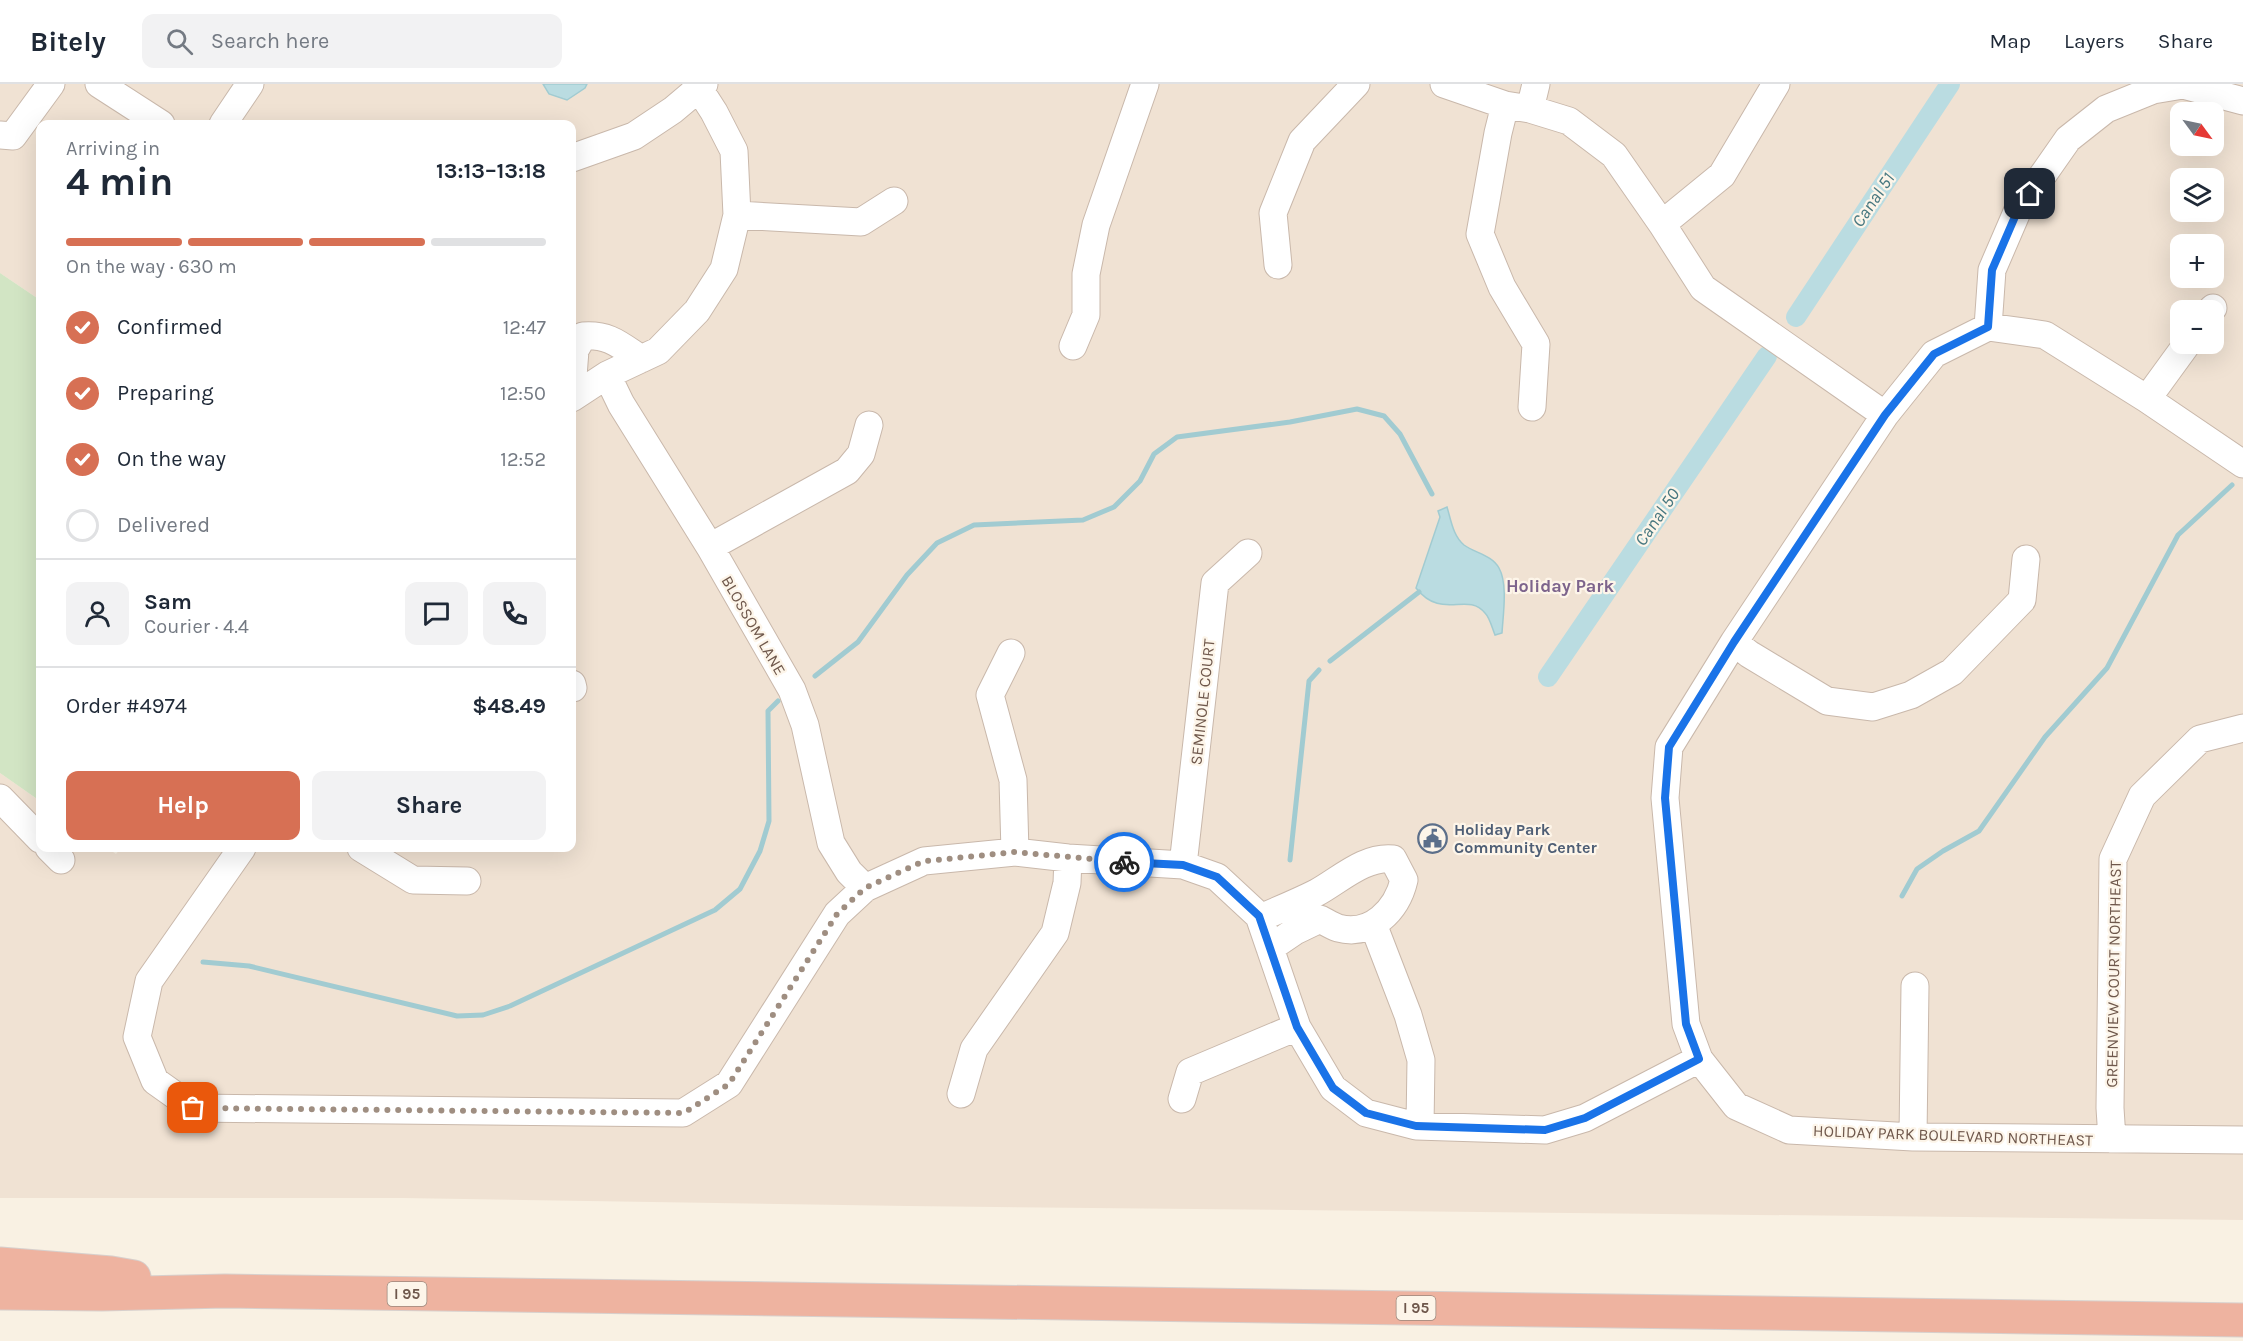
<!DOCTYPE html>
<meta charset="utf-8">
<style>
body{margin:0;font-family:Karla,sans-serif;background:#f2f2f3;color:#1f2937;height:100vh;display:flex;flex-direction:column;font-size:22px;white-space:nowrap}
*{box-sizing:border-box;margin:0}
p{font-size:20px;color:#747a83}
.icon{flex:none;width:33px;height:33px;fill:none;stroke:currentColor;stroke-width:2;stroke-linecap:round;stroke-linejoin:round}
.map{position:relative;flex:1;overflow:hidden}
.details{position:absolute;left:36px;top:36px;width:540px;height:732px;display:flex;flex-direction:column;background:#fff;border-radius:12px;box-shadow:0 6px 24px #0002}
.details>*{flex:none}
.needle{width:39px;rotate:123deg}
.tools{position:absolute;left:2170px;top:18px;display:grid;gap:12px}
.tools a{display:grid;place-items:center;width:54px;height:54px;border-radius:12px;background:#fff;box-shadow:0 6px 24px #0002;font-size:30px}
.pin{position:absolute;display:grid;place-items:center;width:51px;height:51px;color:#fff;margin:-26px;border-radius:12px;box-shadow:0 3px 9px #0006}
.courier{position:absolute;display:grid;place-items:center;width:60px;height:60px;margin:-30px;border:4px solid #1a73e8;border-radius:50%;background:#fff;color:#222;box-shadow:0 2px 8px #0007}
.summary em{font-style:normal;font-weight:700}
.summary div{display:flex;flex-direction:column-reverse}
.summary{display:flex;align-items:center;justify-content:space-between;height:102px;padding:0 30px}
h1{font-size:39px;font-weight:700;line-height:45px}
.bar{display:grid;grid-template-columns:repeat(4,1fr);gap:9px 6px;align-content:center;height:72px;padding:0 30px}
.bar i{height:8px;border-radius:4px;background:#e0e1e3}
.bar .selected{background:#d77054}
.bar p{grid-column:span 4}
.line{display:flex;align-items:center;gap:15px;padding:0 30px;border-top:2px solid #e0e1e3}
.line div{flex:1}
.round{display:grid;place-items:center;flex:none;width:63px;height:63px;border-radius:12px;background:#f2f2f3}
ol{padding:0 30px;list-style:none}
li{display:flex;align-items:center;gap:18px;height:66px}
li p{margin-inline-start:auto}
li .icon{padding:6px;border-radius:50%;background:#d77054;color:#fff;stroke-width:4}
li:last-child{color:#747a83}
li i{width:33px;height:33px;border:3px solid #e0e1e3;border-radius:50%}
.button{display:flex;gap:12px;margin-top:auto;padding:12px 30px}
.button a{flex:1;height:69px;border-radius:12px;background:#d77054;color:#fff;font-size:24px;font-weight:700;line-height:69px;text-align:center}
.button a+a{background:#f2f2f3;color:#1f2937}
header{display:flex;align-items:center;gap:36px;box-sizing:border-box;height:84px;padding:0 30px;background:#fff;border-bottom:2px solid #e0e1e3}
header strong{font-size:28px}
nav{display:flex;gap:33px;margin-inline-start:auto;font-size:21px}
.search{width:420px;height:54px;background:#f2f2f3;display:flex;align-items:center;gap:15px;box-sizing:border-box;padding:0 21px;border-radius:12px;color:#747a83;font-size:22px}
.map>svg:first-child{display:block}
.residential{fill:#f0e2d3;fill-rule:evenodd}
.green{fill:#d2e5c4}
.water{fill:#badce1;stroke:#a1cbd1;stroke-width:1.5}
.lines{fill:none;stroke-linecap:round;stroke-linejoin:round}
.stream{stroke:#a1cbd1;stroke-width:5}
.canal{stroke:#badce1;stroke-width:20}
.minor-casing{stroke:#c9b8ab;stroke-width:29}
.highway-casing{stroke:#d7d0cd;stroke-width:35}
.minor{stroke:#fff;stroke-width:27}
.highway{stroke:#eeb3a0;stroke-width:33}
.done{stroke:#9f8e81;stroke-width:6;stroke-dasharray:0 10.8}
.route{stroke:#1a73e8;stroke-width:8}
.labels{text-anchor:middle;stroke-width:4.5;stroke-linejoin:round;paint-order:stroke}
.shield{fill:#fdf5e9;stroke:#9a877b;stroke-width:1.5}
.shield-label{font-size:15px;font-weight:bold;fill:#6f584c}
.street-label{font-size:16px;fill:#6f584c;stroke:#fdf5e9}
.service-label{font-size:16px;font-weight:bold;fill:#4e5e75;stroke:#fdf5e9;text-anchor:start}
.water-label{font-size:18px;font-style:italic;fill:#487880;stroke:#fdf5e9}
.neighbourhood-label{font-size:18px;font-weight:bold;fill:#7d648c;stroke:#fdf5e9}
</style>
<header>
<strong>Bitely</strong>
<div class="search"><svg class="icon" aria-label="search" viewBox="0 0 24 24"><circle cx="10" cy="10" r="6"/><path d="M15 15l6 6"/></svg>Search here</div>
<nav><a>Map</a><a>Layers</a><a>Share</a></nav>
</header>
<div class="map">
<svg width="2243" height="1257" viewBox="0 0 2243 1257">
<rect width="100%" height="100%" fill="#f9f1e3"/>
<path class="residential" d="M0 0H2243V1136L908 1122 403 1114H0V689L40 717V764H107L116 770 121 764H572V40H40V216L0 189ZM2181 28H2214V62H2181ZM2181 94H2214V128H2181ZM2181 160H2214V194H2181ZM2181 226H2214V260H2181Z"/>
<path class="green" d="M0 189 40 216V717L0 689Z"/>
<path class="water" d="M543 0H587L585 4 567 16 549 10Z
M1447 423C1451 436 1453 452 1464 461 1475 469 1492 471 1499 484 1508 500 1503 531 1502 549L1495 551C1492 544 1490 534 1485 529 1467 507 1442 537 1416 504L1440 433 1438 427Z"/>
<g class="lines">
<path class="stream" d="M1330 577 1419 508
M815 592 858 558 907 491 937 459 974 441 1083 436 1114 423 1140 397 1154 370 1177 353 1290 338 1357 325 1384 332 1400 350 1432 410
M1290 776 1309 597 1319 586
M1902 812 1917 785 1943 767 1979 747 2045 653 2107 584 2178 451 2232 401
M203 878 249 882 457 932 483 931 510 922 715 826 740 805 760 767 769 737 768 627 778 617"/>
<path class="canal" d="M1796 233 1950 0
M1548 593 1767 272"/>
<defs>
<path id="minor" d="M99 0 161 40
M1444 0 1505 21 1530 25 1569 37 1614 71 1662 140 1703 204 1885 331
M1505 21 1498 49 1480 150 1502 203 1536 260 1532 323
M1530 25 1536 0
M223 40 250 0
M0 51 13 52 51 0
M572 74 634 52 673 26 704 0
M737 131 861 138 894 117
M1662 140 1722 91 1776 0
M1278 181 1273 129 1302 57 1356 0
M2211 226 2213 224
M1988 243 1992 186 2017 128 2068 55 2106 25 2153 6 2183 1 2243 17
M1073 262 1086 231V190L1096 141 1145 0
M607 291 621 320 710 463 792 606 805 641 831 759 849 788 865 804
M572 306 575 266 583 252C609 250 620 261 641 275
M572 314 607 291 658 267 697 227 724 185 737 131 734 67 714 28 696 0
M2147 315 2187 260
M710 463 847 387 861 370 869 341
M1734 558 1749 570 1827 617 1873 623 1911 611 1952 588 2022 516 2026 475
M1011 569 990 611 1013 696 1015 768
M572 600 573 604
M0 714 40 755
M49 764 61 776
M242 764 149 897 137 953 155 997 193 1024 683 1029 729 1000 837 830 865 804 924 777 1015 768 1068 774 1183 781 1217 793 1259 832 1297 943 1333 1004 1366 1029 1416 1042 1545 1046 1585 1034 1699 975 1736 1022 1789 1046 1913 1053 2243 1056
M361 764 413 796 467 797
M1183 781 1215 499 1248 469
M1260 834C1279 826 1298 818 1316 809 1340 796 1364 772 1393 775L1404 796C1397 826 1371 853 1338 844 1332 842 1326 838 1320 835L1295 847 1270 864
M1373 840 1408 931 1421 976 1420 1042
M1699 975 1686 940 1665 714 1669 663 1734 558 1885 331 1934 270 1988 243 2045 251 2147 315 2243 380
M961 1010 974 965 1055 849 1067 799 1068 774
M1182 1015 1190 988 1297 943
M1913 1053 1915 902
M2112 1055 2110 1024 2113 775 2142 712 2200 655 2243 644"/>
<path id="highway" d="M0 1180 111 1189 134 1193
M0 1209 102 1210 225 1207 2243 1236"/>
</defs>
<use href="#minor" class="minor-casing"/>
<use href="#highway" class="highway-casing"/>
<use href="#minor" class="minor"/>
<use href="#highway" class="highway"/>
</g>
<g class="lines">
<path class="done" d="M193 1024 684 1029 729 1000 837 830 865 804 924 777 947 775 1015 768 1124 778"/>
<path class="route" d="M1124 778 1183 781 1217 793 1259 832 1297 943 1333 1004 1366 1029 1416 1042 1545 1046 1585 1034 1699 975 1686 940 1665 714 1669 663 1734 558 1885 331 1934 270 1988 243 1992 186 2017 128 2030 110"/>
</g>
<defs>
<symbol id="civic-ring" viewBox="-11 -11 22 22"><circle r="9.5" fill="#fdf5e9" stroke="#5c6f8a" stroke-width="1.5"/><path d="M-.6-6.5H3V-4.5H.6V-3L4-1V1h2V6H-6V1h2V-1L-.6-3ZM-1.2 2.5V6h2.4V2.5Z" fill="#5c6f8a"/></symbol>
</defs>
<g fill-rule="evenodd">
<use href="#civic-ring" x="1416" y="738" width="33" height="33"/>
</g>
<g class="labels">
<g class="shield">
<rect x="387.5" y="1198" width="39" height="24" rx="4.5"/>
<rect x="1396.5" y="1212" width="39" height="24" rx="4.5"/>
</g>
<g class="shield-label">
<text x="407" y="1215">I 95</text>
<text x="1416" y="1229">I 95</text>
</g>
<g class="street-label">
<text transform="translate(754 541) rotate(60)" y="6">BLOSSOM LANE</text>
<text transform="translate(1202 618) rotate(-84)" y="6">SEMINOLE COURT</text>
<text transform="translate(2113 890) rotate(-89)" y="6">GREENVIEW COURT NORTHEAST</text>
<text transform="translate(1953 1051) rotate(2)" y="6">HOLIDAY PARK BOULEVARD NORTHEAST</text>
</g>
<g class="service-label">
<text x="1454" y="751">Holiday Park<tspan x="1454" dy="18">Community Center</tspan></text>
</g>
<g class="water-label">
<text transform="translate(1873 116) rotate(-56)" y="6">Canal 51</text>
<text transform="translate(1657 433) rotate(-56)" y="6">Canal 50</text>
</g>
<g class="neighbourhood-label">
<text x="1560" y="508">Holiday Park</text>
</g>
</g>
</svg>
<div class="tools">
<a><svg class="needle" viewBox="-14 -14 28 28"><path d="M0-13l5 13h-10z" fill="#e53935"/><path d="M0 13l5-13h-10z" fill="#747a83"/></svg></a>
<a><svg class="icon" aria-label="layers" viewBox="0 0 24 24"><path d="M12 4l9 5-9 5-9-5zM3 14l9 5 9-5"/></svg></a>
<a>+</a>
<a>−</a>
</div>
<div class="pin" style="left:193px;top:1024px;background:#ea580c"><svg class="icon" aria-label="bag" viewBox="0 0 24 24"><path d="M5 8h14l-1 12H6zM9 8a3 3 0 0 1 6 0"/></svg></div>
<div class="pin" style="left:2030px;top:110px;background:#1f2937"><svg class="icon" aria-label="home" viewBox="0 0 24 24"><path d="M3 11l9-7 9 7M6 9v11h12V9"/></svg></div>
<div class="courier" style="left:1124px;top:778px"><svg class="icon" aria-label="bike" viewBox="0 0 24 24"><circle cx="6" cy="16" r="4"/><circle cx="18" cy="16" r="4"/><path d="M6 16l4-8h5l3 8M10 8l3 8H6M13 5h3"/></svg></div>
<section class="details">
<div class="summary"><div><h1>4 min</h1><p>Arriving in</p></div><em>13:13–13:18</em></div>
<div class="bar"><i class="selected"></i><i class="selected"></i><i class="selected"></i><i></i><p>On the way · 630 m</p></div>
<ol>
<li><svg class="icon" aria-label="check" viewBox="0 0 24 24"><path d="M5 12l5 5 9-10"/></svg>Confirmed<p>12:47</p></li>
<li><svg class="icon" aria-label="check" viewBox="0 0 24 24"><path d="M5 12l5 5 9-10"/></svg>Preparing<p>12:50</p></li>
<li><svg class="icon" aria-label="check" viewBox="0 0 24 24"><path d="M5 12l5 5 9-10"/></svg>On the way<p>12:52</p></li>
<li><i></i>Delivered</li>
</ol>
<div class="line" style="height:108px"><a class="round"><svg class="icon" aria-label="person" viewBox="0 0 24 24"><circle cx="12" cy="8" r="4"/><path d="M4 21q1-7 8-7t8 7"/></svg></a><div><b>Sam</b><p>Courier · 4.4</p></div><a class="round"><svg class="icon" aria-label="chat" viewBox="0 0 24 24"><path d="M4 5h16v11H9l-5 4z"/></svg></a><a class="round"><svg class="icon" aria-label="phone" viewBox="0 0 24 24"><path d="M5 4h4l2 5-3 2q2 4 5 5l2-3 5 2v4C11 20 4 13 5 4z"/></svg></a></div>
<div class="line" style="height:78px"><div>Order #4974</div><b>$48.49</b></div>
<div class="button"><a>Help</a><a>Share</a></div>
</section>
</div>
